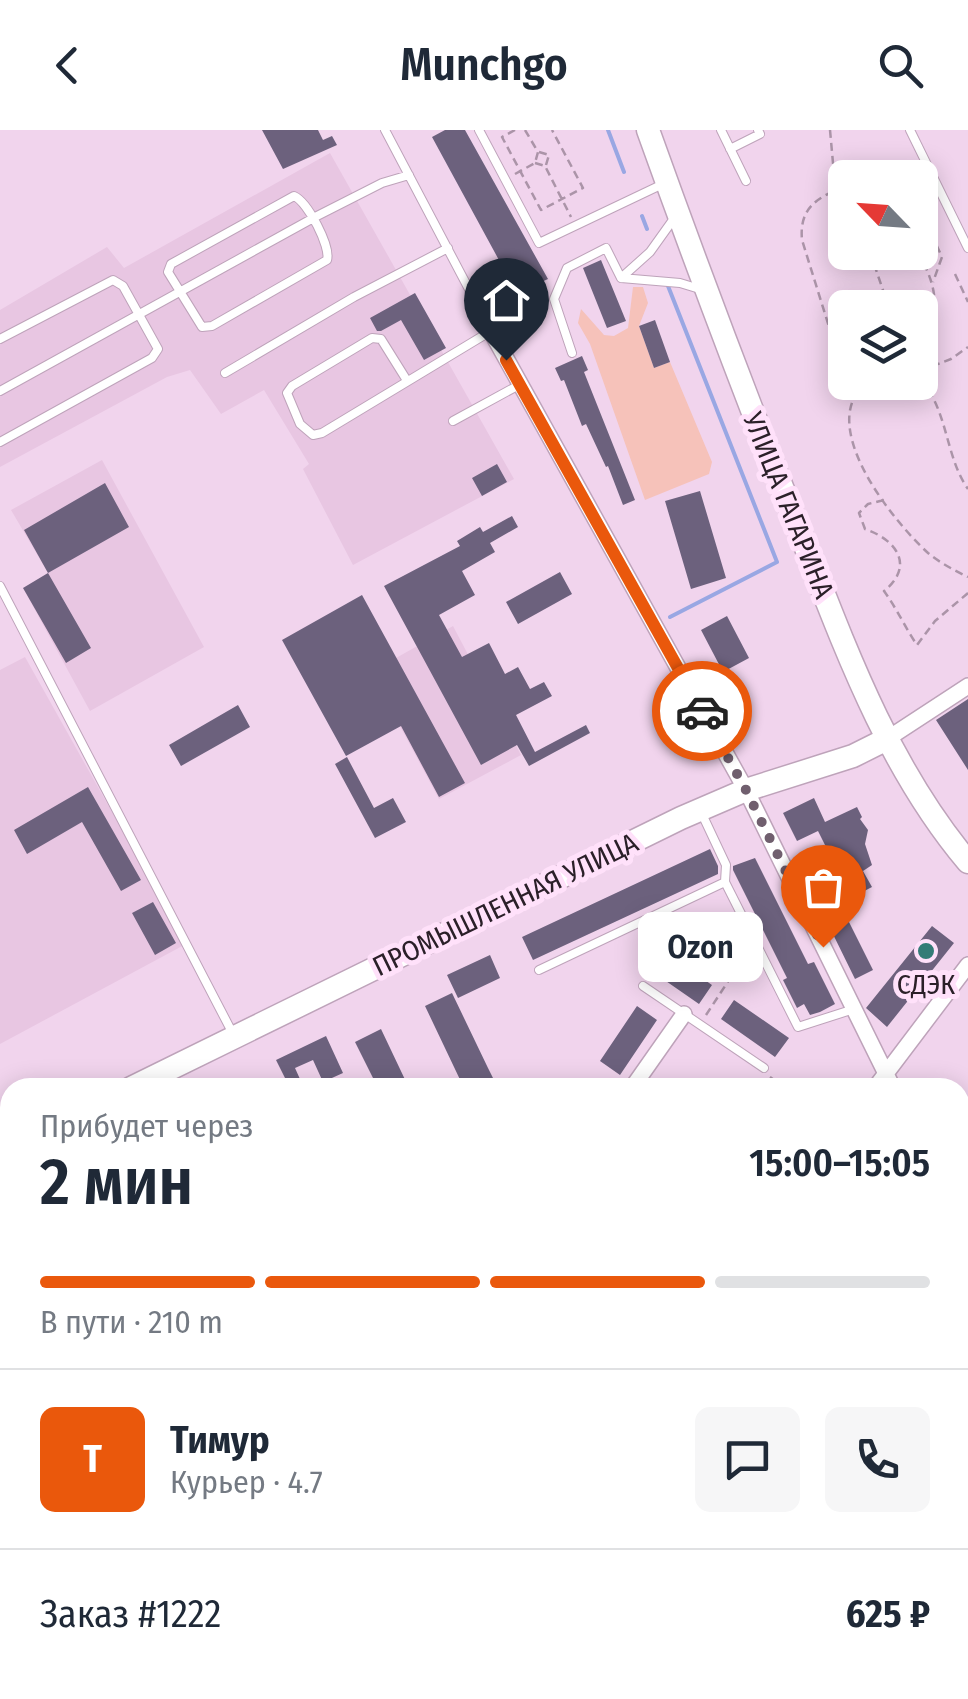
<!DOCTYPE html>
<html lang="ru">
<meta charset="utf-8">
<style>
body{margin:0;font-family:"Fira Sans Condensed",sans-serif;background:#f6f6f7;color:#1f2937;height:100vh;display:flex;flex-direction:column;font-size:38px;white-space:nowrap}
*{box-sizing:border-box;margin:0}
p{font-size:32px;color:#747a83}
.icon{flex:none;width:55px;height:55px;fill:none;stroke:currentColor;stroke-width:2;stroke-linecap:round;stroke-linejoin:round}
.map{position:relative;flex:1;overflow:hidden}
.drawer{position:absolute;left:0px;top:948px;width:970px;height:622px;display:flex;flex-direction:column;background:#fff;border-radius:30px 30px 0 0;box-shadow:0 5px 25px #0003}
.drawer>*{flex:none}
.needle{width:65px;rotate:295deg}
.fabs{position:absolute;left:828px;top:30px;display:grid;gap:20px}
.fabs a{display:grid;place-items:center;width:110px;height:110px;border-radius:15px;background:#fff;box-shadow:0 5px 25px #0003;font-size:50px}
.pin{position:absolute;display:grid;place-items:center;width:85px;height:85px;color:#fff;margin:-102px -42px;border-radius:50% 50% 50% 0;rotate:-45deg;box-shadow:0 0 10px #0007}
.pin .icon{rotate:45deg}
.courier{position:absolute;display:grid;place-items:center;width:100px;height:100px;margin:-50px;border:8px solid #ea580c;border-radius:50%;background:#fff;color:#222;box-shadow:0 2px 12px #0007}
.bubble{position:absolute;height:70px;border-radius:15px;background:#fff;box-shadow:0 5px 25px #0003;font-size:32px;font-weight:600;line-height:70px;text-align:center}
.headline em{font-style:normal;font-weight:600}
.headline div{display:flex;flex-direction:column-reverse}
.headline{display:flex;align-items:center;justify-content:space-between;height:170px;padding:0 40px}
h1{font-size:65px;font-weight:600;line-height:75px}
.bar{display:grid;grid-template-columns:repeat(4,1fr);gap:15px 10px;align-content:center;height:120px;padding:0 40px}
.bar i{height:12px;border-radius:8px;background:#e0e1e3}
.bar .active{background:#ea580c}
.bar p{grid-column:span 4}
.line{display:flex;align-items:center;gap:25px;padding:0 40px;border-top:2px solid #e0e1e3}
.line div{flex:1}
.round{display:grid;place-items:center;flex:none;width:105px;height:105px;border-radius:15px;background:#f6f6f7}
header{display:flex;justify-content:space-between;align-items:center;height:130px;padding:0 40px;background:#fff;font-size:45px;font-weight:600}
.map>svg:first-child{display:block}
.built{fill:#e8c6e2}
.green{fill:#f6c2ba}
.lines{fill:none;stroke-linecap:round;stroke-linejoin:round}
.stream{stroke:#99a7e3;stroke-width:4}
.building{fill:#6c617d}
.lane-casing{stroke:#bea3ba;stroke-width:10}
.street-casing{stroke:#bea3ba;stroke-width:18}
.secondary-casing{stroke:#bea3ba;stroke-width:25}
.path{stroke:#ab94a8;stroke-width:2.5;stroke-dasharray:8 5;stroke-linecap:butt}
.lane{stroke:#fff;stroke-width:8}
.street{stroke:#fff;stroke-width:15}
.secondary{stroke:#fff;stroke-width:22}
.done{stroke:#705f6e;stroke-width:10;stroke-dasharray:0 18}
.route{stroke:#ea580c;stroke-width:12}
.poi-dot{fill:#347c77;stroke:#ffe1fa;stroke-width:4}
.labels{text-anchor:middle;stroke-width:10;stroke-linejoin:round;paint-order:stroke}
.street-label{font-size:28px;fill:#2b2029;stroke:#ffe1fa}
.poi-label{font-size:28px;fill:#2b2029;stroke:#ffe1fa}
</style>
<header><svg class="icon" aria-label="back" viewBox="0 0 24 24"><path d="M15 5l-7 7 7 7"/></svg>Munchgo<svg class="icon" aria-label="search" viewBox="0 0 24 24"><circle cx="10" cy="10" r="6"/><path d="M15 15l6 6"/></svg></header>
<div class="map">
<svg width="968" height="1569" viewBox="0 0 968 1569">
<rect width="100%" height="100%" fill="#f1d4ed"/>
<path class="built" d="M330 23 514 349 353 435 303 339 309 334 264 260 221 284 190 240 167 247 0 337V180L107 117 124 138Z
M102 330 204 517 90 581 23 458 48 443 11 380Z
M453 496 521 625 439 669 371 542Z
M25 527 186 814 0 914V540Z
M10 1034V1334L0 1325V1056L9 1051 3 1037Z"/>
<path class="green" d="M633 157H643L648 173 639 196 654 238 670 232 712 332 709 344 645 370 590 214 578 193 581 179 604 205 614 206 628 198Z"/>
<g class="lines">
<path class="stream" d="M608 0 624 42
M642 86 647 99
M668 156 777 432 670 487"/>
</g>
<path class="building" d="M262 0H318L323 10 332 6 337 15 283 39Z
M445 0H465L548 149 515 164 500 132 432 7Z
M601 130 626 191 607 198 583 138Z
M415 163 446 218 424 230 401 190 381 201H377L370 188Z
M655 190 670 232 654 238 639 196Z
M582 226 588 240 584 242 635 370 623 375 608 336 606 337 586 294 582 296 564 250 561 251 555 238Z
M497 334 507 352 482 366 472 348Z
M105 353 129 397 48 443 24 400Z
M700 361 726 448 691 459 665 371Z
M512 386 518 397 490 413 495 422 462 441 475 465 439 485 462 527 489 513 505 544 518 537 530 559 544 552 552 566 516 585 535 622 586 595 590 603 529 636 517 615 481 635 384 456 460 416 457 411 480 397 483 402Z
M560 442 572 464 518 494 506 472Z
M48 443 91 518 66 533 23 458Z
M362 465 465 653 439 667 401 596 346 626 282 510Z
M727 486 749 528 723 542 701 500Z
M968 569V640L936 590Z
M238 575 250 597 181 636 169 615Z
M347 627 374 678 393 668 406 692 375 708 335 634Z
M88 657 141 750 121 761 82 692 27 724 14 700Z
M814 668 825 692 857 677 862 687 860 689 868 700 865 714 872 735 863 741 872 757 843 772 827 742 836 737 818 701 797 711 783 683Z
M710 719 718 736V744L533 830 522 807Z
M755 728 808 834 814 832 835 874 820 882 810 885 804 874 797 878 783 850 787 848 733 740V736Z
M153 772 176 813 155 825 132 783Z
M845 784 873 840 855 849 827 792Z
M932 796 954 813 887 897 866 878Z
M663 821 712 855 699 874 650 840Z
M490 825 500 848 458 868 447 845Z
M452 863 488 938 498 958H464L425 876Z
M734 870 789 908 775 927 721 889Z
M637 876 657 890 620 945 600 931Z
M381 899 409 958H378L355 912Z
M326 906 343 943 323 952 313 930 295 938 304 958H266L285 948 276 930Z
M0 1140 10 1150V1292L0 1282Z"/>
<g class="lines">
<defs>
<path id="lane" d="M385 0 491 201
M479 0 539 113 663 54
M721 0 746 51
M910 0 968 118
M730 19 760 4 758 0
M294 66C308 72 331 117 327 130L212 196 202 197 168 142 171 134Z
M675 87 650 122 621 148 680 153 703 160
M0 209 113 150 123 156 158 219 152 228 0 312
M572 223 554 169 567 138 606 118 621 148
M225 243 354 167 448 118
M406 249 381 209 372 208 292 256 287 263 300 294 313 305 322 303 491 201
M0 261 317 86 382 53 409 45
M453 291 519 255
M0 456 232 902
M725 752 798 897 854 879
M539 840 725 752 726 735 702 684
M643 856 764 938
M349 1569 353 1560
M395 1569 401 1560"/>
<path id="street" d="M493 205 746 660 893 958
M887 609 968 556
M632 958 684 884
M875 958 968 835
M960 1080 968 1095
M960 1293 968 1282
M0 1379 10 1387
M0 1503 10 1490
M960 1548 968 1537
M96 1560 108 1569
M257 1560 270 1569
M56 1569 62 1560
M202 1569 208 1560
M457 1569 463 1560
M768 1569 774 1560
M945 1569 951 1560"/>
<path id="secondary" d="M648 0C696 134 746 267 799 400 844 515 887 636 968 732
M131 958 681 688 746 660 853 626 887 609
M0 1026 10 1021"/>
</defs>
<use href="#lane" class="lane-casing"/>
<use href="#street" class="street-casing"/>
<use href="#secondary" class="secondary-casing"/>
<path class="path" d="M515 0 502 7 541 80 583 58 552 0
M830 0 834 44 842 56
M539 22 549 25 546 35
M856 38a6 6 0 1 1 12 0a6 6 0 1 1-12 0Z
M535 33 545 36 571 87
M870 40 879 48
M515 44 535 33 538 22 525 0
M845 57C817 67 799 78 802 110L845 248
M920 80 942 127 933 152
M870 122 889 178
M917 122C935 150 942 180 925 210
M955 144 968 172
M913 167V178
M920 201 925 210 920 219
M920 241 951 229 968 217
M920 250C948 278 945 327 968 359
M846 252 850 268
M867 252C814 294 893 391 928 423 940 433 954 440 968 447
M884 370 868 374 859 383 865 399C897 410 915 436 884 461 897 479 906 499 917 515L935 491 968 463
M736 843 757 841
M706 885 748 821
M770 947 785 958"/>
<use href="#lane" class="lane"/>
<use href="#street" class="street"/>
<use href="#secondary" class="secondary"/>
</g>
<g class="lines">
<path class="done" d="M702 581 746 660 823 817"/>
<path class="route" d="M506 230 702 581"/>
</g>
<circle class="poi-dot" cx="926" cy="821" r="10"/>
<g class="labels">
<g class="street-label">
<text transform="translate(789 375) rotate(68)" y="10">УЛИЦА ГАГАРИНА</text>
<text transform="translate(505 774) rotate(-26)" y="10">ПРОМЫШЛЕННАЯ УЛИЦА</text>
</g>
<g class="poi-label">
<text x="926" y="864">СДЭК</text>
</g>
</g>
</svg>
<div class="fabs">
<a><svg class="needle" viewBox="-14 -14 28 28"><path d="M0-13l5 13h-10z" fill="#e53935"/><path d="M0 13l5-13h-10z" fill="#747a83"/></svg></a>
<a><svg class="icon" aria-label="layers" viewBox="0 0 24 24"><path d="M12 4l9 5-9 5-9-5zM3 14l9 5 9-5"/></svg></a>
</div>
<div class="pin" style="left:823px;top:817px;background:#ea580c"><svg class="icon" aria-label="bag" viewBox="0 0 24 24"><path d="M5 8h14l-1 12H6zM9 8a3 3 0 0 1 6 0"/></svg></div>
<div class="pin" style="left:506px;top:230px;background:#1f2937"><svg class="icon" aria-label="home" viewBox="0 0 24 24"><path d="M3 11l9-7 9 7M6 9v11h12V9"/></svg></div>
<div class="courier" style="left:702px;top:581px"><svg class="icon" aria-label="car" viewBox="0 0 24 24"><path d="M5 17H2v-5l4-1 3-4h7l3 4 3 1v5h-3M9 17h6M6 11h13"/><circle cx="7" cy="17" r="2"/><circle cx="17" cy="17" r="2"/></svg></div>
<div class="bubble" style="left:638px;top:782px;width:125px">Ozon</div>
<section class="drawer">
<div class="headline"><div><h1>2 мин</h1><p>Прибудет через</p></div><em>15:00–15:05</em></div>
<div class="bar"><i class="active"></i><i class="active"></i><i class="active"></i><i></i><p>В пути · 210 m</p></div>
<div class="line" style="height:180px"><b class="round" style="background:#ea580c;color:#fff">Т</b><div><b>Тимур</b><p>Курьер · 4.7</p></div><a class="round"><svg class="icon" aria-label="chat" viewBox="0 0 24 24"><path d="M4 5h16v11H9l-5 4z"/></svg></a><a class="round"><svg class="icon" aria-label="phone" viewBox="0 0 24 24"><path d="M5 4h4l2 5-3 2q2 4 5 5l2-3 5 2v4C11 20 4 13 5 4z"/></svg></a></div>
<div class="line" style="height:130px"><div>Заказ #1222</div><b>625 ₽</b></div>
</section>
</div>
